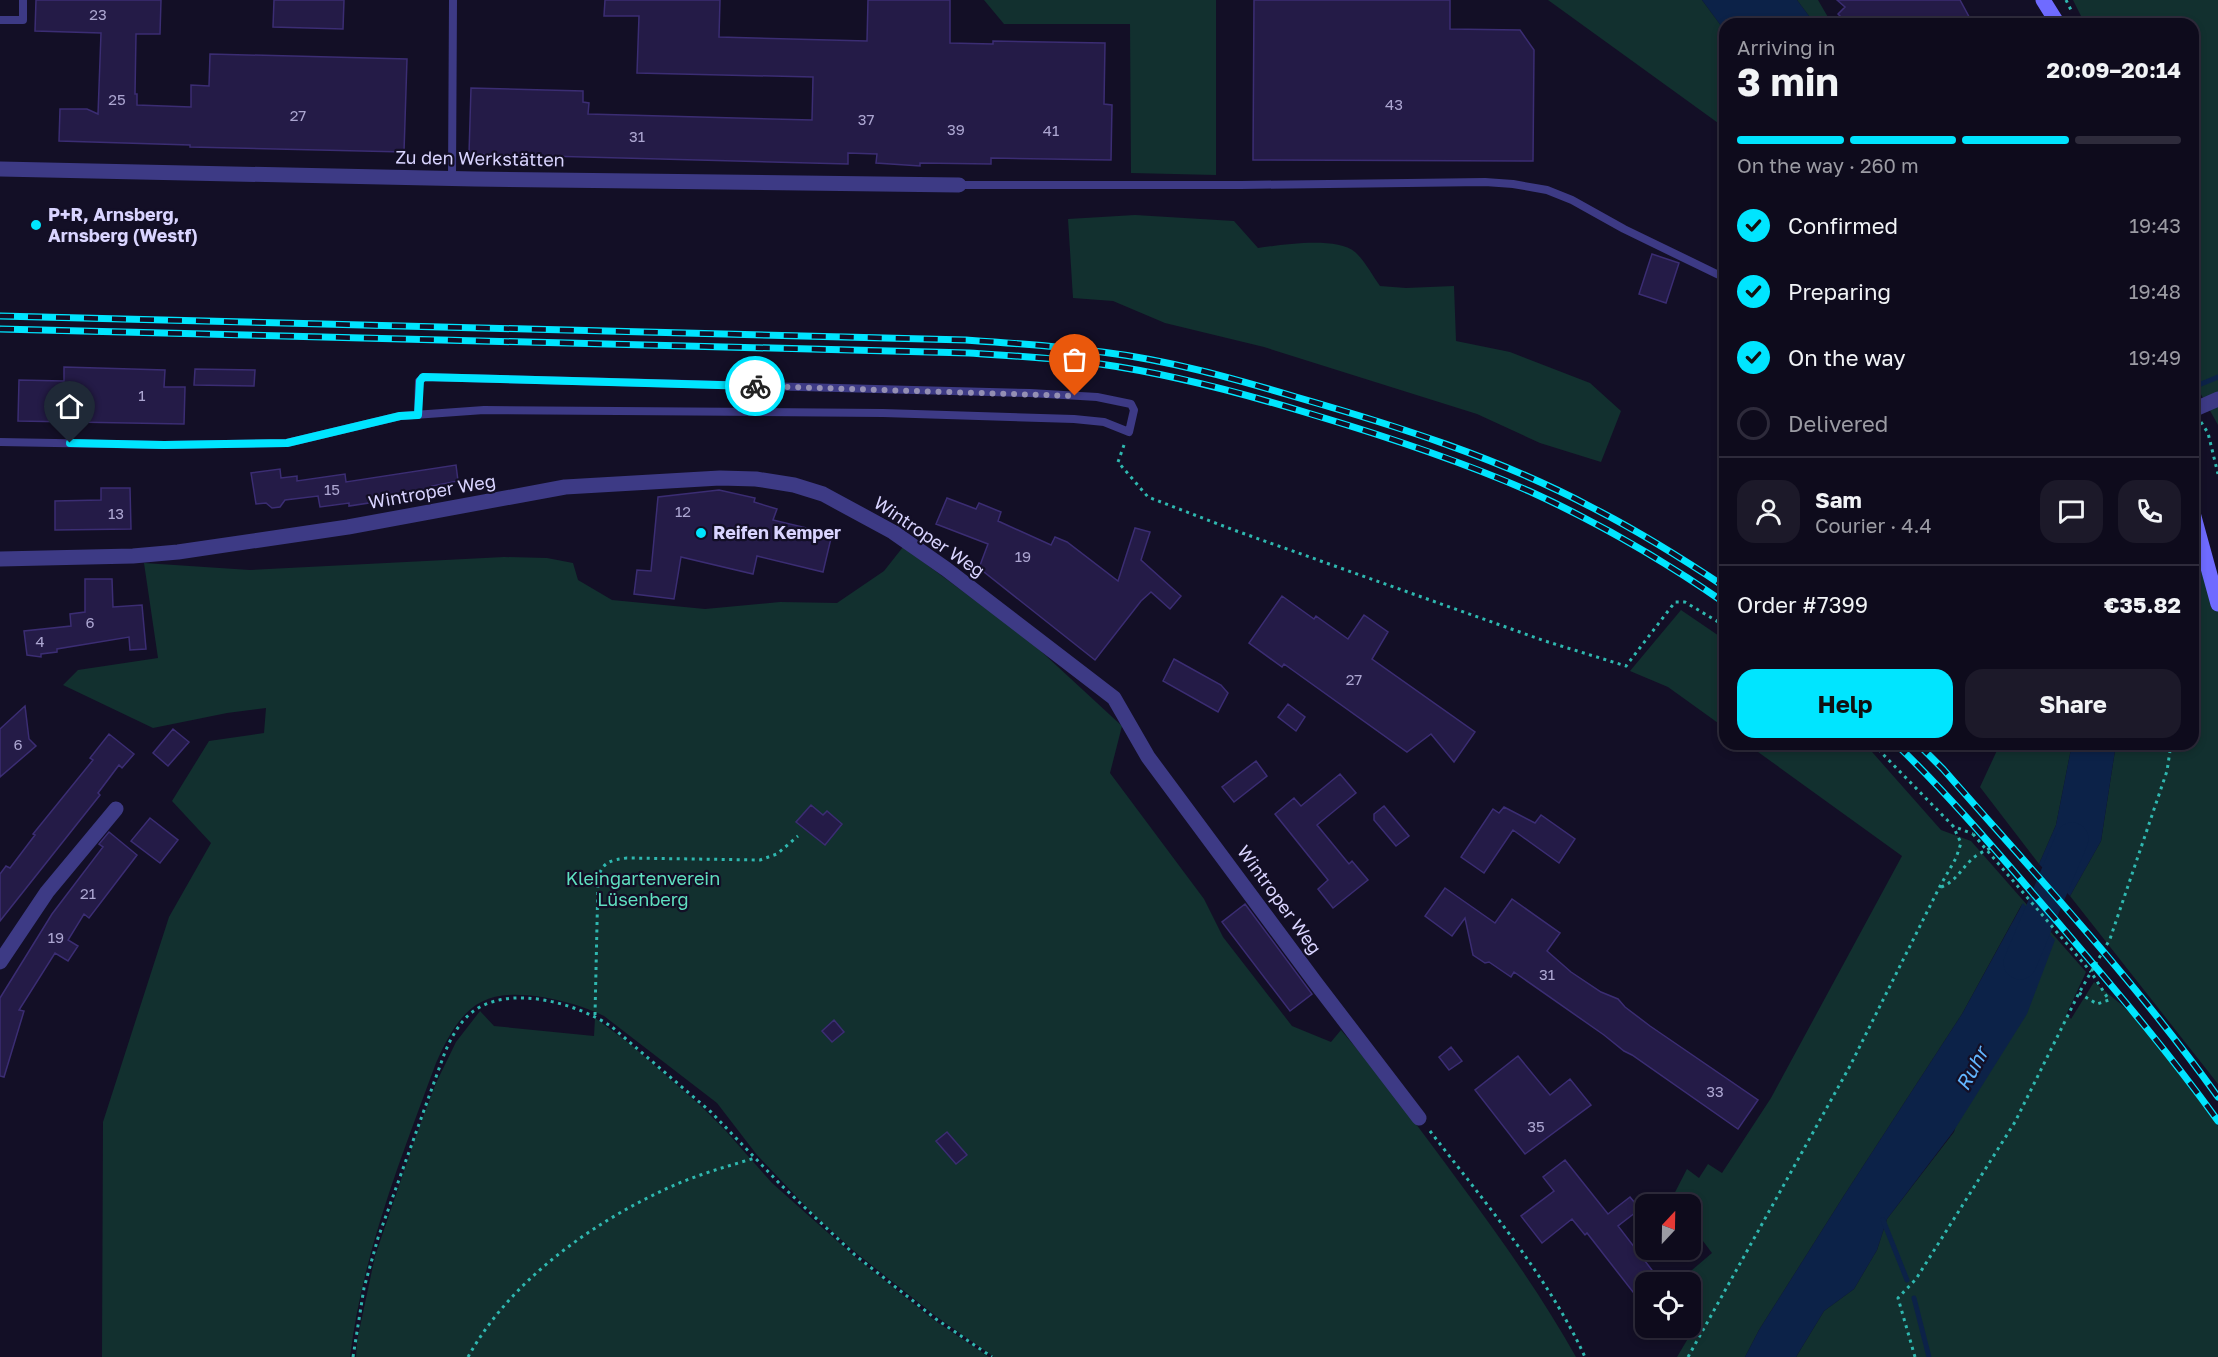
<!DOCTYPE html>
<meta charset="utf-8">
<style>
body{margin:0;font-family:"Golos Text",sans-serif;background:#1c1929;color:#f1f3f6;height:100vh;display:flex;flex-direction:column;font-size:22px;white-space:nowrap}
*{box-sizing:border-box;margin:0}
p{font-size:20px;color:#9b9ba3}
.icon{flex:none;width:33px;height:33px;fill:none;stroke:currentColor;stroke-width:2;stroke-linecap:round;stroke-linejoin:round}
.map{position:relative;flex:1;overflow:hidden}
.details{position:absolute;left:1719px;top:18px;width:480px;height:732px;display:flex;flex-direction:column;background:#0e0b1c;border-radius:18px;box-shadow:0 3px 9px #0003,0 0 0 2px #2e2b3b}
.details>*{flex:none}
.needle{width:39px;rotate:22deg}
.buttons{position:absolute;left:1635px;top:1194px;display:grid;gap:12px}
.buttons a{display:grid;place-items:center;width:66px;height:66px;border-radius:12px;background:#0e0b1c;box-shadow:0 3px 9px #0003,0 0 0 2px #2e2b3b;font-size:30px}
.pin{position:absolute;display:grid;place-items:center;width:51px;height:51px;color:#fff;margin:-62px -26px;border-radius:50% 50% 50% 0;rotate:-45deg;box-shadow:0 0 6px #0007}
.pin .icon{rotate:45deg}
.courier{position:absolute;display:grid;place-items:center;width:60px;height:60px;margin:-30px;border:4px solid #00e5ff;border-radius:50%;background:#fff;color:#222;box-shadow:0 2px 8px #0007}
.overview em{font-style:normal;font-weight:700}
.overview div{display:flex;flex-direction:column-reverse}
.overview{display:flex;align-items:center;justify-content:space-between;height:102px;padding:0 18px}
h1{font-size:39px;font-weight:700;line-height:45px}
.bar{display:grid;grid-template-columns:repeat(4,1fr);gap:9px 6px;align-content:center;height:72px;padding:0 18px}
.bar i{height:8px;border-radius:4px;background:#2e2b3b}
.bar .on{background:#00e5ff}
.bar p{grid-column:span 4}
.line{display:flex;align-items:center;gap:15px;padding:0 18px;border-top:2px solid #2e2b3b}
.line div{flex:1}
.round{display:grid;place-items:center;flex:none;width:63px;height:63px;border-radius:18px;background:#1c1929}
ol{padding:0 18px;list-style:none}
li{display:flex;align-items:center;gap:18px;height:66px}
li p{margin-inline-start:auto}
li .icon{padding:6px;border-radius:50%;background:#00e5ff;color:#111;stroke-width:4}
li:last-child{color:#9b9ba3}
li i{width:33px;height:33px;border:3px solid #2e2b3b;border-radius:50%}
.cta{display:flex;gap:12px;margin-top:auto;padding:12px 18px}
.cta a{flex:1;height:69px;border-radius:18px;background:#00e5ff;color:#111;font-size:24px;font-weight:700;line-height:69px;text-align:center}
.cta a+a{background:#1c1929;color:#f1f3f6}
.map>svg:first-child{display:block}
.green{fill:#12302f}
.water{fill:#0c2248}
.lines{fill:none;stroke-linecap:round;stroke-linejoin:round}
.stream{stroke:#0c2248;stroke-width:5}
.river{stroke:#0c2248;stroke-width:33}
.building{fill:#241b47;stroke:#3b2d73;stroke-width:1.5}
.path{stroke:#2fb8b0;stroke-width:3;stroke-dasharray:3 4.5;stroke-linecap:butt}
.service{stroke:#3d3a85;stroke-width:8}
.minor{stroke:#3d3a85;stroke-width:15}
.secondary{stroke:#6f6bff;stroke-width:15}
.rail-casing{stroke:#00e5ff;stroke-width:7}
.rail{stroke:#130f26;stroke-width:4.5;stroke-dasharray:14;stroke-linecap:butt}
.path-bridge{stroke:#2fb8b0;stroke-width:3;stroke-dasharray:3 4.5;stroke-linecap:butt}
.done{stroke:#948fb3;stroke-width:6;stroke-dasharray:0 10.8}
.route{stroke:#00e5ff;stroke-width:8}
.poi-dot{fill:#00e5ff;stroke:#130f26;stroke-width:2}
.labels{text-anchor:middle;stroke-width:4.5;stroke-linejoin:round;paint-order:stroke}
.number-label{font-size:15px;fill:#aca6d1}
.street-label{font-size:18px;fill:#d9d4ff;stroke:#130f26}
.poi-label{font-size:18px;font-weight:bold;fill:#d9d4ff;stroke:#130f26;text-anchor:start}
.park-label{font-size:18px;fill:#5fe0c0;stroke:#130f26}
.water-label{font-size:20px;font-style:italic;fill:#62b6ff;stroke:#130f26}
</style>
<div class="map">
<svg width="2218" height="1357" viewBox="0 0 2218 1357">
<rect width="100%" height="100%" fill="#130f26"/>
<path class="green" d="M984 0H1216V175L1131 173 1130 24H1004Z
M1548 0H1702L1725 31V128Z
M1797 0H1818L1832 24H1815Z
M2073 0H2218V425L2193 380V24H2085Z
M1135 215 1234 221 1258 248C1281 245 1336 236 1355 252 1365 261 1372 275 1380 286L1406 288 1454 286 1456 341 1510 352 1590 383 1621 411 1601 462 1540 443 1477 414 1264 347 1165 323 1113 301 1073 298 1068 219Z
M2193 522 2218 606V1084L2070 896 2101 841 2116 744H2193Z
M903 547 1031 642 1122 726 1110 773 1204 899 1223 937 1292 1026 1331 1042 1341 1030C1383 1079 1421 1130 1459 1182 1501 1239 1542 1296 1576 1357H994L937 1317 855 1252 814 1215 757 1155 717 1103 604 1016C584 1006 564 1001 542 997 480 987 460 1009 436 1063 400 1161 363 1252 350 1357H102L103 1122 169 917 211 843 172 801 209 741 264 733 266 708 227 713 153 728 63 685 78 670 158 658 144 563 250 570 504 557 547 558 573 563 578 580 612 600 705 609 780 602 837 603 884 571Z
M1681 610 1725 640V728L1668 687 1630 671Z
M1747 744H1865L1941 830 1971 841 2086 972 2067 1013 2071 1019 2094 982 2123 1006 2159 1044 2218 1126V1357H1796L1824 1311 1854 1289 1877 1250 1887 1219 1954 1132 2022 904 1962 1014 1845 1194 1759 1330 1745 1357H1677L1693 1330 1690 1328V1282H1678L1712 1253 1691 1225 1690 1204H1674L1671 1200 1687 1169 1699 1178 1708 1164 1722 1173 1771 1098 1902 856Z
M2000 744H2072L2056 825 2039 864 1980 787Z
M480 1011 494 1026 594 1036 595 1018 629 1043 702 1107 725 1130 772 1183 854 1256 934 1320 989 1357H356L357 1341 375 1256 417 1133 436 1083 456 1042Z"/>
<path class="water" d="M1702 0H1797L1815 24H1725V31Z
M2072 744H2116L2101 841 2070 896 2039 864 2056 825Z
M2023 903 2055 940 2027 1014 1953 1132 1887 1219 1877 1250 1854 1289 1824 1311 1796 1357H1745L1759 1330 1845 1194 1962 1014Z"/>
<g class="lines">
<path class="stream" d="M2201 384 2218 377
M1883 1220 1907 1280
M1914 1298 1929 1357"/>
<path class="river" d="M2020 963 2072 839"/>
</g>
<path class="building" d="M36 0H161L160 34H136L135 94H137V105L191 107V85L209 86 210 54 407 59 404 152 190 147V145L59 141 60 109H87L98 114 101 33 35 31Z
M274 0H344L343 29 273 27Z
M605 0H720L719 37 867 41 868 0H950V43L993 44V41L1105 43 1104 104 1112 105 1111 160 991 158V164L920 163V166L876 163 877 154 848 153V164L469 154 471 88 583 91V102L589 103 588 114 812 120 813 77 637 73 639 16H604Z
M1254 0H1450V29L1520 30 1534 50 1533 161 1253 160Z
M1837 0H1960L1973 24H1848L1838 14 1845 7Z
M1652 254 1679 263 1666 303 1639 294Z
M64 367 165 370 164 387H185L184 424 18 421 19 380 64 381Z
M195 369 255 370 254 386 194 385Z
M456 465 458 481 432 486 433 493 349 506V503L320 507 318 496 285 500 280 507 272 508 266 503 256 504 251 473 280 469 281 478 297 476V481L345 474 346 482Z
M101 488H130L131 529 55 530V501L101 500Z
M719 490 755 498 754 502 777 509 773 520 832 534 823 572 757 556 753 574 681 557 674 599 634 594 637 570 651 571 658 497Z
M947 498 976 509 979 503 1001 512 998 521 1051 545 1055 537 1067 542 1118 581 1135 528 1150 532 1141 560 1181 596 1170 609 1151 592 1141 601 1095 660 979 568 988 544 936 524Z
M85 579H112L113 607 142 605 146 649 130 650 129 637 57 649V652L41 654V657L27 655 24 631 71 626 70 614 85 612Z
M1282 596 1314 619 1316 616 1348 639 1364 615 1388 632 1372 659 1475 732 1454 762 1431 734 1407 752 1284 664 1282 667 1249 643Z
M1174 659 1221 685 1228 693 1218 712 1163 681Z
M1288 704 1305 717 1296 731 1278 717Z
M25 706 29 739 36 746 0 777V729Z
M173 729 189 742 168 766 153 753Z
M109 734 134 754 122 768 119 765 98 793 100 795 0 921V874L6 866 10 868 35 835 33 834 93 760 90 758Z
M1256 761 1267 776 1234 802 1222 787Z
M1340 774 1356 793 1317 825 1349 864 1352 861 1368 880 1333 908 1318 889 1328 880 1275 814 1294 798 1301 806Z
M811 805 823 815 827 811 842 824 825 845 796 822Z
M1384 806 1409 836 1396 846 1374 820V814Z
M1504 807 1535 823 1541 815 1575 839 1559 863 1513 830 1484 873 1461 857 1493 809 1499 813Z
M150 818 178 840 160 863 131 841Z
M109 832 137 855 89 918 84 914 68 940 78 946 68 961 55 953 19 1010 24 1011 4 1077 0 1076V998L52 914 103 847 99 844Z
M1445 888 1495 923 1512 899 1560 933 1547 951 1571 972 1601 992 1618 999 1625 1007 1650 1026 1758 1100 1738 1129 1632 1055 1624 1051 1604 1035 1514 972 1511 977 1489 962 1485 963 1473 955 1465 918 1452 936 1425 916Z
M1245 904 1312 994 1290 1011 1222 922Z
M834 1020 844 1032 832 1042 822 1031Z
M1451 1047 1462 1061 1449 1070 1439 1057Z
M1518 1056 1550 1095 1570 1079 1591 1105 1525 1154 1475 1090Z
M947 1132 967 1155 956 1164 936 1141Z
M1565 1160 1608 1214 1630 1197 1640 1209 1618 1226 1655 1274 1633 1292 1587 1233 1585 1235 1572 1219 1542 1243 1521 1216 1554 1191 1543 1177Z"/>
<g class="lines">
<path class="path" d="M2066 0 2072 12
M2201 422 2208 433 2218 474
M1124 445 1118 462 1148 497 1231 529 1545 641 1626 666 1675 602H1685L1725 626
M1873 744 1953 826 1973 834
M1941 887C1955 882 1960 871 1970 861 1976 854 1987 850 1995 846
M2079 993 2097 1004 2109 1000 2091 972
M595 1015 598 880C601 862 611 860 627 858L760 860 777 854 798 836
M1430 1131C1483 1200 1549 1278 1585 1357
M353 1357 364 1288 378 1238 445 1052C451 1038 459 1023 471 1013 508 983 577 1003 612 1027L711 1112 781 1185 855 1255 936 1319 992 1357
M468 1357C510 1281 590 1224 668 1188 696 1175 725 1167 755 1158
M1688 1357 1850 1066 1939 888 1956 858 1961 843 1953 826
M1915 1357 1898 1298 1916 1279 2015 1122 2079 993 2110 939 2167 771 2171 744"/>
<path class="service" d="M0 20H23V0
M452 178 453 0
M959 185H1241L1485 182 1513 184 1547 190 1572 200 1624 229 1725 278
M0 442 164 445 287 443 400 416 484 410 883 413 1074 419 1104 422 1129 432 1134 410 1131 404 1097 397 1030 393 424 377 419 381 418 415"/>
<path class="minor" d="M0 169 475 179 959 185
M2193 410 2218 399
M0 559 133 556 178 552 348 527 565 487 720 478 756 479 794 485 823 494 893 532 946 569 1114 698 1148 757 1315 982 1419 1118
M0 962 47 892 116 809"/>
<path class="secondary" d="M2043 0 2058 24
M2193 513 2218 604"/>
<defs>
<path id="rail" d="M0 316 966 340C1011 343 1057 346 1102 352 1168 360 1232 378 1296 397 1397 426 1499 458 1593 508 1638 531 1683 559 1725 587
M0 329 969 353C1013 356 1057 358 1100 364 1172 374 1242 393 1311 414 1385 436 1458 460 1529 491 1597 522 1663 560 1725 603
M1896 744C1953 799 2003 859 2055 919 2111 985 2167 1050 2218 1121
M1918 744 1943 769C2036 875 2136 982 2218 1097"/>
</defs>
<use href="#rail" class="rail-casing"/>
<use href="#rail" class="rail"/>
<path class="path-bridge" d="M1973 834 2091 972"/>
</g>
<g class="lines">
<path class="done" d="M755 386 1075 396"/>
<path class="route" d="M70 443 164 445 287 443 400 416 418 415 420 381 423 377 755 386"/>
</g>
<g class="poi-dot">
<circle cx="36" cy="225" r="6"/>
<circle cx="701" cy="533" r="6"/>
</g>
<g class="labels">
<g class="number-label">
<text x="98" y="20">23</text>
<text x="117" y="105">25</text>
<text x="1394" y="110">43</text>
<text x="298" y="121">27</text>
<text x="866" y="125">37</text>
<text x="956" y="135">39</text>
<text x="1051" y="136">41</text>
<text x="637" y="142">31</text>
<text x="142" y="401">1</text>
<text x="332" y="495">15</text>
<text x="683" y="517">12</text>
<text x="116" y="519">13</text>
<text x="1023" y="562">19</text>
<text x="90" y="628">6</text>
<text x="40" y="647">4</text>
<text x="1354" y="685">27</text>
<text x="18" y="750">6</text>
<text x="88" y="899">21</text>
<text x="56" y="943">19</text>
<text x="1547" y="980">31</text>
<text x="1715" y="1097">33</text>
<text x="1536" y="1132">35</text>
</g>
<g class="street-label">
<text transform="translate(480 159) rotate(1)" y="6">Zu den Werkstätten</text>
<text transform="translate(432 492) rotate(-10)" y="6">Wintroper Weg</text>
<text transform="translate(929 537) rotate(34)" y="6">Wintroper Weg</text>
<text transform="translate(1279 900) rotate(54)" y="6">Wintroper Weg</text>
</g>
<g class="poi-label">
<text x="48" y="221">P+R, Arnsberg,<tspan x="48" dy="21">Arnsberg (Westf)</tspan></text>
<text x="713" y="539">Reifen Kemper</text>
</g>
<g class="park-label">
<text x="643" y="885">Kleingartenverein<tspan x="643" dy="21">Lüsenberg</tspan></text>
</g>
<g class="water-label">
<text transform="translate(1972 1069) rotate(-62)" y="7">Ruhr</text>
</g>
</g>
</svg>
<div class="buttons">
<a><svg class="needle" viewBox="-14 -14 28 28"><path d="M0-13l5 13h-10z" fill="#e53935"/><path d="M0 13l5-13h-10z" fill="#9b9ba3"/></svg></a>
<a><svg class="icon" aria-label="locate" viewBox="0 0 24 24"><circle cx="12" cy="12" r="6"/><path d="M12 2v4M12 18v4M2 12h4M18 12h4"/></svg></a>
</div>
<div class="pin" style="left:1075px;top:396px;background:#ea580c"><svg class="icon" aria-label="bag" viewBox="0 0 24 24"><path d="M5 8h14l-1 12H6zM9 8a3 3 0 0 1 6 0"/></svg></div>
<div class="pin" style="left:70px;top:443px;background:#1f2937"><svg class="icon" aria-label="home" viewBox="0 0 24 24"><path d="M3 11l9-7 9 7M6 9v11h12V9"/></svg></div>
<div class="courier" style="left:755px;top:386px"><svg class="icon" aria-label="bike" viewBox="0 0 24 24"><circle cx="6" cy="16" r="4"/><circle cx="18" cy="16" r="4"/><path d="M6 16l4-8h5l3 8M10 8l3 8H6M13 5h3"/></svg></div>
<section class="details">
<div class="overview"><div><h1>3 min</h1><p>Arriving in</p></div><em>20:09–20:14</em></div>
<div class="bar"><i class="on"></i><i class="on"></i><i class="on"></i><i></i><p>On the way · 260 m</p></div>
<ol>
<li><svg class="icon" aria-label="check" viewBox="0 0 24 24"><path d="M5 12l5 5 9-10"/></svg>Confirmed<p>19:43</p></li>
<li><svg class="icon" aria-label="check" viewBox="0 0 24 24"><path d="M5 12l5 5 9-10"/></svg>Preparing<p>19:48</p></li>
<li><svg class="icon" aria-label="check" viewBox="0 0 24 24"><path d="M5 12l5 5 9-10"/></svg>On the way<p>19:49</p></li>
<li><i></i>Delivered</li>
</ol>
<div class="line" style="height:108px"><a class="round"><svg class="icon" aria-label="person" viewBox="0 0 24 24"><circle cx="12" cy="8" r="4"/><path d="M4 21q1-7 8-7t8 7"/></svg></a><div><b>Sam</b><p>Courier · 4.4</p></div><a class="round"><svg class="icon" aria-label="chat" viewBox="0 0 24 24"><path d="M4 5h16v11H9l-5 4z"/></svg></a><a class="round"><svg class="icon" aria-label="phone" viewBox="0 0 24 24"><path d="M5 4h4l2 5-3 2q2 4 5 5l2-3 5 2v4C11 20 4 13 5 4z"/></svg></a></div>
<div class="line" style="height:78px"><div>Order #7399</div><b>€35.82</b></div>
<div class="cta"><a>Help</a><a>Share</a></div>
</section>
</div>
